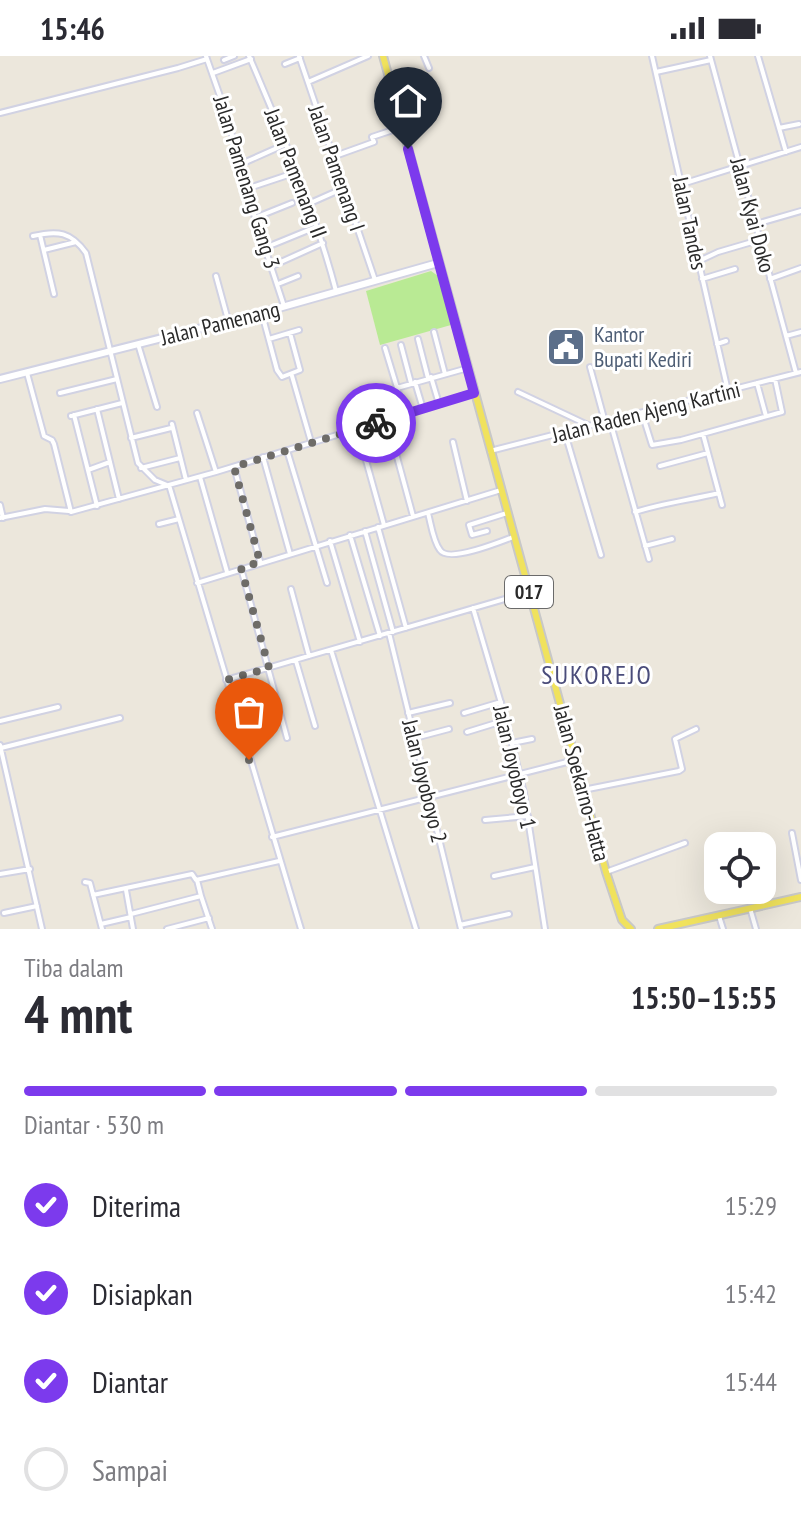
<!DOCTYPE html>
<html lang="id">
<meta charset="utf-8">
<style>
body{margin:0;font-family:"PT Sans Narrow",sans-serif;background:#f7f7f7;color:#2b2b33;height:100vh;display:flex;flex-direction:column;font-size:30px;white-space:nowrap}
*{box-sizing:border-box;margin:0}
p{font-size:26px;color:#7c7c81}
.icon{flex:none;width:44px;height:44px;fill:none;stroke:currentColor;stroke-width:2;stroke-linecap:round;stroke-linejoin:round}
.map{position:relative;height:873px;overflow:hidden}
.panel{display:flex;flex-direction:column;background:#fff;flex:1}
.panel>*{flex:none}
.buttons{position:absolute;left:704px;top:776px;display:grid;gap:16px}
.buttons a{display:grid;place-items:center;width:72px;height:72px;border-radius:16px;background:#fff;box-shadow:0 8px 32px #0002;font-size:40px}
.pin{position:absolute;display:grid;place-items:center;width:68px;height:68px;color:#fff;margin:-82px -34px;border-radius:50% 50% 50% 0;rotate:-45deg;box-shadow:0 0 8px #0007}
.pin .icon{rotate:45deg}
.courier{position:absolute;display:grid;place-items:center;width:80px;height:80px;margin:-40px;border:6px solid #7c3aed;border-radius:50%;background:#fff;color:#222;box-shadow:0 2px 10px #0007}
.summary em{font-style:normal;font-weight:800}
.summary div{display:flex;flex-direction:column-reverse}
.summary{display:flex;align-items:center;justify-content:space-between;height:136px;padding:0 24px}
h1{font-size:52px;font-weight:800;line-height:60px}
.bar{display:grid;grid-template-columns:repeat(4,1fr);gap:12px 8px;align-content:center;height:96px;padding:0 24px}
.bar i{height:10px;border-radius:6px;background:#e1e1e2}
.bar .on{background:#7c3aed}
.bar p{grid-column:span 4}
ol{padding:0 24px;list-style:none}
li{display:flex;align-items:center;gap:24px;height:88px}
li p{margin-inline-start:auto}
li .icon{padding:8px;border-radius:50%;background:#7c3aed;color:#fff;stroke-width:4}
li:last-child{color:#7c7c81}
li i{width:44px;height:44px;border:4px solid #e1e1e2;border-radius:50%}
.status{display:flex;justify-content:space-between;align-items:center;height:56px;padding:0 40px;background:#fff;direction:ltr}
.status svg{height:22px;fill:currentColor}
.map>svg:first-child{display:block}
.pitch{fill:#b9ea94}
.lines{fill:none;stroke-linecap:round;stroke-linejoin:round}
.street-casing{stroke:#d1d2e3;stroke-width:8}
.secondary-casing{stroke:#d1d2e3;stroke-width:10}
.primary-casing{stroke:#c8c8c8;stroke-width:10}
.street{stroke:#fff;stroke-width:4}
.secondary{stroke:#fff;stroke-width:6}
.primary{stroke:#f0e25d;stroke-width:6}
.done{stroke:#6e6c68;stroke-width:8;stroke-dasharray:0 14.4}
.route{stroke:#7c3aed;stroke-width:10}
.labels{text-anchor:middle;stroke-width:6;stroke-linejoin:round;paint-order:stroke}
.shield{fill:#fff;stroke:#6a6a6a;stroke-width:2}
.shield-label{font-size:20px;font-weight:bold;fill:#2a2a2a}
.street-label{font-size:22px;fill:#2a2a2a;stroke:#fff}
.service-label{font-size:22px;fill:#4e5e75;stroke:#fff;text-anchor:start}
.quarter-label{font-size:26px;letter-spacing:2px;fill:#4a4c7a;stroke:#fff}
</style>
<div class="status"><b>15:46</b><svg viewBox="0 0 49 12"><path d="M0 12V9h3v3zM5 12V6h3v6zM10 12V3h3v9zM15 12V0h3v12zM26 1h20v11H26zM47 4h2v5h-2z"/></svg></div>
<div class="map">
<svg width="801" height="873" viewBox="0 0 801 873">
<rect width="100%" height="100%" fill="#ece7dc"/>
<path class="pitch" d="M431 215 438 220 451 269 380 289 366 235Z"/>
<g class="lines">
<defs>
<path id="street" d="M249 0C282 77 315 155 336 235
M299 0 375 224
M424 0 429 12
M652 0 728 335
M710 0 796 317
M758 0 786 96
M207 3 228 63 243 125 284 250
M224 4 234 0
M285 8 300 2
M656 16 711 4
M213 17 251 3
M308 26 368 0
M0 57 178 12 207 3 206 0
M779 72 799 68
M335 100 374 86 372 81 402 71
M241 108 286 88
M682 128 801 91
M246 133 297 116
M308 148 344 132
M257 161 292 147
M756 168 801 155
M40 179 54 238
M33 180C58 174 71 176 86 197L138 407 155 424 167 429
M267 191 316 171
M44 194 76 186
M699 205 718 196 759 184
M272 210 323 187
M216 220 228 264
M702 223 735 213
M770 223 801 212
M278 228 298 220
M262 258 277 314 282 321 300 314 290 277
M434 276 445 318
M786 280 801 276
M269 283 299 274
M418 283 428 322
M138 288 157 351
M717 288 726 285
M401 289 411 327
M385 292 405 358
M590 311 605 366
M27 317 44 380 52 384 54 388 71 456
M292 320 311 386
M431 321 439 348
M415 326 423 353
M757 327 766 360
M397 332 468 312
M518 336 588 369
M60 337 117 323
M97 353 119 443
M197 357 216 416
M642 357 652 389 681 384 782 356 775 323
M74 359 97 450
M71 360 122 347
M387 364 413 460
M610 365 649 503
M172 368 186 424
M357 372 384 469
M565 377 601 499
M703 378 722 449
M131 382 171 372
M453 386 467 445
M287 394 327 527
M490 395 801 316
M263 401 290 498
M660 410 708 397
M234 411 260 505
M141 412 180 402
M88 414 110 406
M200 421 227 516
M169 429 301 873
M0 449 3 462
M71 456 216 416 474 337
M635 456C663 447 690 444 719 437
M428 457C431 468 433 485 440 494 448 507 500 486 513 481
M0 462 45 453 69 455
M159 468 179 463
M378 471 406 572
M365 475 393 576
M487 475 472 479 469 469 507 457
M350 479 380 580
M330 485 360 586
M645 490 672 483
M241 512 287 682
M197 527 501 434
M291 533 309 600
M473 552 506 664 524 737 545 873
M389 577 461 873
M331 594 416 873
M296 605 315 670
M226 624 529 536
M408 657 450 647
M464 657 501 646
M0 665 58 651
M467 676 506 664
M415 682 449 673
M512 687 532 683
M0 689 42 873
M1 692 120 662
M583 734 679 715 682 713 675 683 696 673
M485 764 528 760
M792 777 801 824
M272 781 575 704
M606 816 685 787
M0 818 30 813
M494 820 535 811
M197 824 201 840
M85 826 90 827 102 873
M126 834 133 873
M93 839 192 818 196 824 279 805
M750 852 756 873
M4 857 37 850
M131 858 201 840 212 873
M719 860 723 873
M101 868 131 861
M460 869 509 858
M167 873 209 862"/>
<path id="secondary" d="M0 323 261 257 438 207"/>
<path id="primary" d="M383 0 606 816 622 864 631 873
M658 873 801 841"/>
</defs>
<use href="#street" class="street-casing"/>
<use href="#secondary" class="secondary-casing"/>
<use href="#primary" class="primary-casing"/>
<use href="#street" class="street"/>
<use href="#secondary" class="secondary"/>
<use href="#primary" class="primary"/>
</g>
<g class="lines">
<path class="done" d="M249 704 226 624 269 612 241 512 260 506 234 411 376 367"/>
<path class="route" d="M376 367 474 337 408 93"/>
</g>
<defs>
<symbol id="civic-square" viewBox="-11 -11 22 22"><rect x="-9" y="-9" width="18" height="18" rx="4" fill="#5c6f8a" stroke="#fff"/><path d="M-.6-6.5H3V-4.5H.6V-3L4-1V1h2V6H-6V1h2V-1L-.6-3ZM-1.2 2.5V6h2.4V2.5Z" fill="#fff"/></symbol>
</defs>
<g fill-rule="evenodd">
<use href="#civic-square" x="544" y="269" width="44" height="44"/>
</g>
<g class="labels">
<rect class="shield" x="505" y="520" width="48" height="32" rx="6"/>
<g class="shield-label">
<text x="529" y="543">017</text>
</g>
<g class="street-label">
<text transform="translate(337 112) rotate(71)" y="8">Jalan Pamenang I</text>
<text transform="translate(296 117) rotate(69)" y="8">Jalan Pamenang II</text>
<text transform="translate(247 126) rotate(73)" y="8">Jalan Pamenang Gang 3</text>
<text transform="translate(753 159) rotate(75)" y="8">Jalan Kyai Doko</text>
<text transform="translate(690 167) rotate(78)" y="8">Jalan Tandes</text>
<text transform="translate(220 267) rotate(-14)" y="8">Jalan Pamenang</text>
<text transform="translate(646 356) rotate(-14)" y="8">Jalan Raden Ajeng Kartini</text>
<text transform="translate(515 711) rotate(77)" y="8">Jalan Joyoboyo 1</text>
<text transform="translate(425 725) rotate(76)" y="8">Jalan Joyoboyo 2</text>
<text transform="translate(582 727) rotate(75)" y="8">Jalan Soekarno-Hatta</text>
</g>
<g class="service-label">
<text x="594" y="286">Kantor<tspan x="594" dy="25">Bupati Kediri</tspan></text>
</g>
<g class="quarter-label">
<text x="597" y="628">SUKOREJO</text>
</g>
</g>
</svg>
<div class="buttons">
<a><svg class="icon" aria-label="locate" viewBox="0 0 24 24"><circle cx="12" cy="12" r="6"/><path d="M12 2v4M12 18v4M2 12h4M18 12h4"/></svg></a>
</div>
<div class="pin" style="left:249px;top:704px;background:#ea580c"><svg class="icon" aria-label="bag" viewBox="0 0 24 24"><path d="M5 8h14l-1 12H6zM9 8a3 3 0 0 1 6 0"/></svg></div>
<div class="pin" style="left:408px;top:93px;background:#1f2937"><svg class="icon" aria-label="home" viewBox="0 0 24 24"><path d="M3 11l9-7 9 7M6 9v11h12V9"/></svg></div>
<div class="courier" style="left:376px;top:367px"><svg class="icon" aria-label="bike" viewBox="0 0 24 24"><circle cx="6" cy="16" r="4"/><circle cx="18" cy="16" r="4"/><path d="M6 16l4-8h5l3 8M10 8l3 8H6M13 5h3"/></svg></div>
</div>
<section class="panel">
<div class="summary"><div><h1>4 mnt</h1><p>Tiba dalam</p></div><em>15:50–15:55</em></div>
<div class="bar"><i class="on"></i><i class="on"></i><i class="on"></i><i></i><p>Diantar · 530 m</p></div>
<ol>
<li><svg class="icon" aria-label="check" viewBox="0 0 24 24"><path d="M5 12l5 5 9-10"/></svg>Diterima<p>15:29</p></li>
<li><svg class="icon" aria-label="check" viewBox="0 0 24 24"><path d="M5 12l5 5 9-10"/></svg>Disiapkan<p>15:42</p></li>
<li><svg class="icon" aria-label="check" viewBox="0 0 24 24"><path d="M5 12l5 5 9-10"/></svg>Diantar<p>15:44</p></li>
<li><i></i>Sampai</li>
</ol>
</section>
